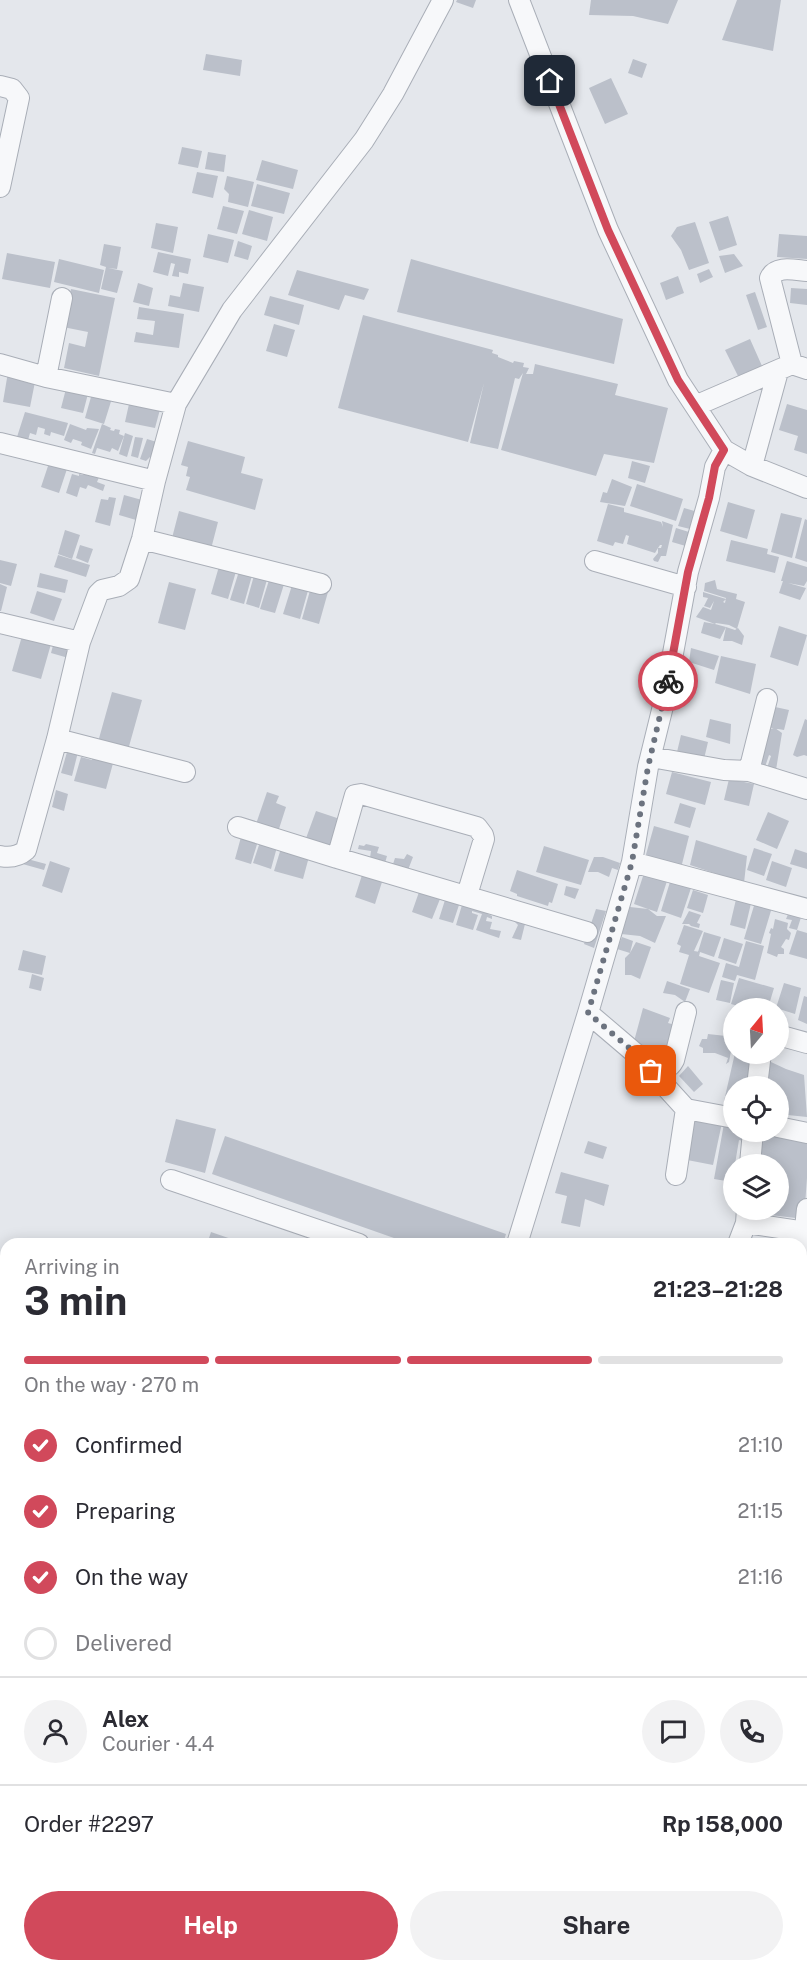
<!DOCTYPE html>
<meta charset="utf-8">
<style>
body{margin:0;font-family:"Public Sans",sans-serif;background:#f2f2f3;color:#2b2b33;height:100vh;display:flex;flex-direction:column;font-size:22px;white-space:nowrap}
*{box-sizing:border-box;margin:0}
p{font-size:20px;color:#7c7c81}
.icon{flex:none;width:33px;height:33px;fill:none;stroke:currentColor;stroke-width:2;stroke-linecap:round;stroke-linejoin:round}
.map{position:relative;flex:1;overflow:hidden}
.sheet{position:absolute;left:0px;top:1238px;width:807px;height:734px;display:flex;flex-direction:column;background:#fff;border-radius:18px 18px 0 0;box-shadow:0 3px 15px #0003}
.sheet>*{flex:none}
.needle{width:39px;rotate:18deg}
.buttons{position:absolute;left:723px;top:998px;display:grid;gap:12px}
.buttons a{display:grid;place-items:center;width:66px;height:66px;border-radius:50%;background:#fff;box-shadow:0 3px 15px #0003;font-size:30px}
.pin{position:absolute;display:grid;place-items:center;width:51px;height:51px;color:#fff;margin:-26px;border-radius:12px;box-shadow:0 3px 9px #0006}
.courier{position:absolute;display:grid;place-items:center;width:60px;height:60px;margin:-30px;border:4px solid #d1495b;border-radius:50%;background:#fff;color:#222;box-shadow:0 2px 8px #0007}
.headline em{font-style:normal;font-weight:700}
.headline div{display:flex;flex-direction:column-reverse}
.headline{display:flex;align-items:center;justify-content:space-between;height:102px;padding:0 24px}
h1{font-size:39px;font-weight:700;line-height:45px}
.bar{display:grid;grid-template-columns:repeat(4,1fr);gap:9px 6px;align-content:center;height:72px;padding:0 24px}
.bar i{height:8px;border-radius:4px;background:#e1e1e2}
.bar .current{background:#d1495b}
.bar p{grid-column:span 4}
.line{display:flex;align-items:center;gap:15px;padding:0 24px;border-top:2px solid #e1e1e2}
.line div{flex:1}
.round{display:grid;place-items:center;flex:none;width:63px;height:63px;border-radius:32px;background:#f2f2f3}
ol{padding:0 24px;list-style:none}
li{display:flex;align-items:center;gap:18px;height:66px}
li p{margin-inline-start:auto}
li .icon{padding:6px;border-radius:50%;background:#d1495b;color:#fff;stroke-width:4}
li:last-child{color:#7c7c81}
li i{width:33px;height:33px;border:3px solid #e1e1e2;border-radius:50%}
.cta{display:flex;gap:12px;margin-top:auto;padding:12px 24px}
.cta a{flex:1;height:69px;border-radius:36px;background:#d1495b;color:#fff;font-size:24px;font-weight:700;line-height:69px;text-align:center}
.cta a+a{background:#f2f2f3;color:#2b2b33}
.map>svg:first-child{display:block}
.building{fill:#bbc0ca}
.lines{fill:none;stroke-linecap:round;stroke-linejoin:round}
.minor-casing{stroke:#a9aeb7;stroke-width:22}
.minor{stroke:#f7f8fa;stroke-width:20}
.done{stroke:#6c737f;stroke-width:6;stroke-dasharray:0 10.8}
.route{stroke:#d1495b;stroke-width:8}
</style>
<div class="map">
<svg width="807" height="1970" viewBox="0 0 807 1970">
<rect width="100%" height="100%" fill="#e4e7ec"/>
<path class="building" d="M457 0H476L473 8 456 2Z
M591 0H678L668 24 633 16 589 15Z
M737 0H781L773 51 722 40Z
M206 54 242 60 240 76 203 70Z
M633 59 647 64 642 78 628 73Z
M611 78 628 114 605 124 589 88Z
M182 147 202 151 198 168 178 164Z
M208 152 226 155 224 172 205 169Z
M262 160 298 170 293 189 256 180Z
M197 172 218 176 213 198 192 193Z
M227 176 254 182 248 207 228 202 229 194 224 189Z
M257 184 290 193 284 214 251 206Z
M223 206 244 211 237 234 217 229Z
M249 210 273 217 267 241 242 234Z
M728 216 737 245 719 251 709 222Z
M695 222 709 263 689 270 681 250 671 236 677 227Z
M156 223 178 227 173 253 151 248Z
M208 234 234 240 228 263 203 257Z
M779 234 807 236V259L777 257Z
M238 241 252 246 248 260 234 256Z
M104 244 121 247 117 269 108 268 123 271 117 293 101 289 106 267 100 265Z
M158 252 191 259 188 274 179 272V277L172 276 175 264 171 263 168 276 153 272Z
M7 253 55 262 50 288 2 279Z
M734 254 743 266 725 273 719 256Z
M59 259 104 270 99 293 54 282Z
M411 259 623 319 614 364 397 312Z
M709 269 713 277 700 283 697 274Z
M297 270 369 289 364 300 345 295 339 310 288 295Z
M678 276 684 293 666 300 660 283Z
M138 283 153 288 149 306 133 302Z
M183 283 204 287 199 312 168 306 170 295 180 297Z
M791 288 807 289V305L790 303Z
M71 289 115 298 99 376 64 368 69 343 85 347 88 332 63 327Z
M755 292 767 327 758 330 746 295Z
M270 296 304 305 299 325 264 315Z
M139 307 184 314 179 348 134 342 136 332 153 335 155 321 137 319Z
M363 315 493 350 492 353 498 355V357L513 363 514 361 524 363 523 367 529 368 526 374H533L535 364 618 384 615 395 668 408 654 463 604 454 596 476 501 450 523 373 519 379 515 378 498 449 470 443 484 383 468 442 338 408Z
M274 324 295 330 287 357 266 351Z
M750 339 762 366 738 376 725 350Z
M8 372 36 377 30 407 3 402Z
M68 381 90 386 83 413 61 408Z
M93 390 113 395 104 424 85 418Z
M131 395 162 402 155 428 125 422Z
M787 404 807 410V454L794 450 798 436 779 430Z
M25 412 68 423 64 436 51 432 50 436 44 434 45 429 38 427 36 435 30 433 28 440 17 437Z
M70 424 86 430 87 428 99 429 91 449 81 445 82 442 73 439 71 443 64 440Z
M102 424 111 428 110 430 114 431 115 429 120 430 119 434 124 436 118 451 112 448 110 452 97 448 95 454 92 453Z
M125 433 133 436 127 457 119 454Z
M135 437 143 438 138 458 131 456Z
M147 439 160 443 155 458 150 457 146 461 140 459Z
M188 441 245 457 241 473 263 479 255 510 186 490 190 477 186 476 188 467 181 465Z
M632 461 650 466 645 483 628 478Z
M49 463 67 469 59 493 41 487Z
M91 472 100 475 97 482 105 485 103 491 88 485 86 489 80 487 77 497 66 493 72 474 79 476V474L83 475 84 474 90 476Z
M612 479 632 487 625 506 600 502 603 492 607 493Z
M637 484 683 499 676 521 630 506Z
M124 495 142 500 136 520 119 515Z
M109 497 116 498 110 526 95 522 101 499 108 500Z
M728 502 755 510 747 539 720 531Z
M608 504 624 508V512L661 522 663 527 662 521 673 525 666 556H661L658 562 654 561 653 559 658 553V548H661L662 545H660L658 548 655 553 627 544 629 536 626 535 623 544 615 542 613 546 597 541Z
M684 508 698 512 689 547 672 542 676 528 689 532 690 529 678 526Z
M179 511 218 522 211 549 172 538Z
M781 513 802 518 792 558 771 552Z
M805 519 807 520V562L795 558Z
M65 530 80 535 72 559 58 554Z
M731 540 768 549 767 554 779 557 775 573 726 561Z
M80 545 93 549 88 563 76 558Z
M58 555 90 565 86 577 54 567Z
M0 560 17 564 11 586 0 583Z
M787 561 807 567V581L804 586 788 583 806 588 800 600 779 593 783 581H781Z
M220 563 237 568 228 599 211 594Z
M240 568 253 572 244 604 230 600Z
M255 572 268 576 259 608 246 604Z
M40 573 68 580 65 593 37 587Z
M270 577 285 581 275 613 260 609Z
M715 580 717 589 737 594 736 599 745 602 737 629 729 625 716 623 715 624 726 627 720 639 701 633 704 622 715 624 696 617 703 607 711 610 714 601 710 608 704 606 708 598 703 597V592L726 599 723 602 725 603 726 598 704 591 705 583Z
M169 582 196 589 185 630 158 623Z
M293 582 309 587 300 619 283 614Z
M0 584 7 587 1 611H0Z
M311 587 328 592 319 624 302 619Z
M37 591 62 599 54 621 30 613Z
M779 626 807 635 798 666 770 657Z
M726 627 735 630 738 628 744 636 742 645 732 641H723Z
M24 629 53 637 41 679 12 671Z
M55 638 76 645 72 659 51 653Z
M691 648 719 656 714 670 689 662Z
M721 656 756 664 750 694 715 683Z
M112 692 142 700 128 750 98 742Z
M766 705 789 710 784 730 760 726Z
M710 719 731 724 730 744 706 737Z
M805 719 807 720V756L804 755 797 757 793 755Z
M775 728 782 733 776 770 767 768 771 756 769 755 765 767 755 764 764 730Z
M681 735 708 742 704 759 677 752Z
M69 745 79 748 72 776 61 773Z
M94 751 115 756 106 789 74 781 81 757 92 760Z
M672 772 711 782 705 805 666 794Z
M729 779 754 784 749 806 724 800Z
M56 790 68 794 64 811 52 807Z
M267 792 279 796 276 803 286 807 278 832 256 824Z
M680 803 696 808 690 828 674 823Z
M316 811 343 820 332 851 305 841Z
M768 812 789 821 777 849 756 840Z
M654 826 689 836 681 868 645 858Z
M241 837 258 841 251 864 235 859Z
M696 840 747 856 744 883 690 865Z
M260 842 277 847 271 869 253 863Z
M366 844 379 847 377 853 387 856 385 863 370 858 371 851 358 849 359 845 364 846Z
M282 845 310 853 303 879 274 871Z
M544 846 589 860 581 885 536 872Z
M754 848 772 854 764 876 747 870Z
M795 849 807 853V869L790 864Z
M407 854 413 857 408 870 393 864 395 858 404 859Z
M20 857 46 864 44 870 19 863Z
M594 857H603L620 863 618 870 612 868 609 877 598 872H588Z
M50 861 70 868 62 893 42 886Z
M772 861 792 868 786 887 766 880Z
M517 870 558 884 552 903 549 902 548 906 517 896V894L510 891Z
M644 873 667 881 657 912 648 909 657 916H666L655 943 640 936 621 934 630 907 648 909 634 904Z
M362 875 382 882 375 904 355 897Z
M670 882 691 888 681 918 661 911Z
M566 886 579 889 575 899 564 895Z
M693 890 708 895 703 913 687 908Z
M419 892 440 899 432 919 412 912Z
M737 895 752 899 745 929 730 925Z
M756 899 773 904 761 944 744 939Z
M445 900 459 905 453 923 439 919Z
M462 905 473 909 472 911 474 907 490 908 488 914 492 916V919L487 917 486 921 492 922 490 929 501 931 499 938 476 930 482 914 472 911V913L478 915 473 930 456 925Z
M791 907 803 911 797 930 789 928 792 920 786 919Z
M596 909 606 911 594 948 584 944Z
M689 911 701 915 697 923 700 924 699 928 691 926 689 924H682Z
M516 918 525 924 521 940 512 938 518 925 514 921Z
M775 919 788 923 787 929 791 933 789 940 786 939 781 947 784 949V954H778L777 957 767 953 771 934 769 933 771 928 773 929Z
M684 925 703 931 694 951 700 952H698L704 932 721 937 714 957 700 952 699 956 720 963 709 993 680 984 689 955 679 952 681 946 677 944Z
M797 930 807 933V959L789 954Z
M622 937 633 941 630 953 636 942 651 947 640 979 631 975H625V958L630 953 617 949Z
M724 938 743 944 736 964 718 958Z
M746 941 764 946 755 980 737 975 735 981 722 977 726 963 739 967Z
M23 950 46 956 42 975 18 970Z
M32 974 44 978 41 991 29 988Z
M739 978 774 988 768 1008 757 1004 755 1008H745L731 1004Z
M721 980 734 983 730 1003 716 1000Z
M667 981 690 989 685 1002 675 995 663 993Z
M784 983 801 988 795 1014 776 1008Z
M804 996 807 997V1024L798 1020Z
M643 1008 670 1018 668 1023 679 1026 670 1063 660 1060 658 1063 633 1045Z
M708 1034 726 1036 724 1041 731 1051 729 1062 726 1064 728 1058 715 1053H703V1048L699 1046 702 1039H707Z
M735 1053H753L748 1086H734V1103L724 1101Z
M771 1062 786 1069 804 1075 807 1117 778 1114V1086H765Z
M688 1066 703 1084 694 1092 679 1076Z
M692 1112 723 1118 713 1165 682 1159Z
M725 1118 734 1119V1131H750L748 1142 739 1140 732 1182 714 1179Z
M176 1119 216 1129 205 1173 165 1162Z
M754 1131 807 1134V1178L804 1219 762 1214 763 1209H778V1164H751Z
M225 1136 506 1234 503 1244H411L212 1174Z
M588 1141 607 1147 603 1159 584 1153Z
M561 1172 609 1185 604 1206 585 1199 580 1227 561 1223 567 1196 555 1193Z
M211 1232 243 1243V1244H207Z
M0 1606 6 1608V1643L0 1641Z
M6 1702V1744L0 1742V1719Z
M807 1835V1858L801 1855V1846Z
M3 1945 6 1946V1965H21L19 1970 0 1967V1950Z
M98 1965H124L123 1970H97Z
M209 1965H224L230 1967 229 1970H207Z
M314 1965H341L338 1970H312Z
M360 1965H386L384 1970H372Z
M457 1965H541L554 1970H482L469 1965 468 1970H462V1968Z"/>
<g class="lines">
<defs>
<path id="minor" d="M519 0 608 230 678 380 724 450 752 466 807 488
M0 86 12 89 19 98 0 187
M0 364 46 377 176 404
M792 364 770 278C776 265 794 270 807 271
M46 377 62 298
M695 406 792 364 807 369
M0 443 155 481
M752 466 778 371
M142 539 321 584
M595 561 686 587
M0 623 80 642
M57 739 185 772
M651 757 724 770 749 771 807 789
M749 771 767 699
M238 827 337 858
M0 856C10 858 18 857 26 850L57 739 80 642 98 594 102 590 119 586 129 579 142 539 155 481 176 404 232 310 364 140 393 94 443 0
M632 862 807 909
M467 895 484 839 483 835 477 827 361 794 355 795 337 858 587 932
M588 1013 635 1053 686 1109 734 1118
M778 1035 807 1043
M651 1071C662 1070 669 1070 674 1060L686 1012
M757 1086 761 1053
M778 1127 807 1133
M750 1164 753 1131
M676 1175 686 1109
M171 1180 359 1244
M746 1223 807 1232
M517 1244 588 1013 632 862 648 767 664 702 688 572 709 498 715 467 724 450
M738 1244 746 1223 747 1209
M801 1267 807 1209
M0 1651 6 1653
M0 1770 6 1773
M0 1872 6 1859
M422 1965 433 1970
M583 1965 584 1970
M85 1970 87 1965"/>
</defs>
<use href="#minor" class="minor-casing"/>
<use href="#minor" class="minor"/>
</g>
<g class="lines">
<path class="done" d="M651 1071 635 1053 588 1013 632 862 648 767 668 681"/>
<path class="route" d="M550 81 608 230 678 380 724 450 715 466 709 498 688 572 668 681"/>
</g>
</svg>
<div class="buttons">
<a><svg class="needle" viewBox="-14 -14 28 28"><path d="M0-13l5 13h-10z" fill="#e53935"/><path d="M0 13l5-13h-10z" fill="#7c7c81"/></svg></a>
<a><svg class="icon" aria-label="locate" viewBox="0 0 24 24"><circle cx="12" cy="12" r="6"/><path d="M12 2v4M12 18v4M2 12h4M18 12h4"/></svg></a>
<a><svg class="icon" aria-label="layers" viewBox="0 0 24 24"><path d="M12 4l9 5-9 5-9-5zM3 14l9 5 9-5"/></svg></a>
</div>
<div class="pin" style="left:651px;top:1071px;background:#ea580c"><svg class="icon" aria-label="bag" viewBox="0 0 24 24"><path d="M5 8h14l-1 12H6zM9 8a3 3 0 0 1 6 0"/></svg></div>
<div class="pin" style="left:550px;top:81px;background:#1f2937"><svg class="icon" aria-label="home" viewBox="0 0 24 24"><path d="M3 11l9-7 9 7M6 9v11h12V9"/></svg></div>
<div class="courier" style="left:668px;top:681px"><svg class="icon" aria-label="bike" viewBox="0 0 24 24"><circle cx="6" cy="16" r="4"/><circle cx="18" cy="16" r="4"/><path d="M6 16l4-8h5l3 8M10 8l3 8H6M13 5h3"/></svg></div>
<section class="sheet">
<div class="headline"><div><h1>3 min</h1><p>Arriving in</p></div><em>21:23–21:28</em></div>
<div class="bar"><i class="current"></i><i class="current"></i><i class="current"></i><i></i><p>On the way · 270 m</p></div>
<ol>
<li><svg class="icon" aria-label="check" viewBox="0 0 24 24"><path d="M5 12l5 5 9-10"/></svg>Confirmed<p>21:10</p></li>
<li><svg class="icon" aria-label="check" viewBox="0 0 24 24"><path d="M5 12l5 5 9-10"/></svg>Preparing<p>21:15</p></li>
<li><svg class="icon" aria-label="check" viewBox="0 0 24 24"><path d="M5 12l5 5 9-10"/></svg>On the way<p>21:16</p></li>
<li><i></i>Delivered</li>
</ol>
<div class="line" style="height:108px"><a class="round"><svg class="icon" aria-label="person" viewBox="0 0 24 24"><circle cx="12" cy="8" r="4"/><path d="M4 21q1-7 8-7t8 7"/></svg></a><div><b>Alex</b><p>Courier · 4.4</p></div><a class="round"><svg class="icon" aria-label="chat" viewBox="0 0 24 24"><path d="M4 5h16v11H9l-5 4z"/></svg></a><a class="round"><svg class="icon" aria-label="phone" viewBox="0 0 24 24"><path d="M5 4h4l2 5-3 2q2 4 5 5l2-3 5 2v4C11 20 4 13 5 4z"/></svg></a></div>
<div class="line" style="height:78px"><div>Order #2297</div><b>Rp 158,000</b></div>
<div class="cta"><a>Help</a><a>Share</a></div>
</section>
</div>
